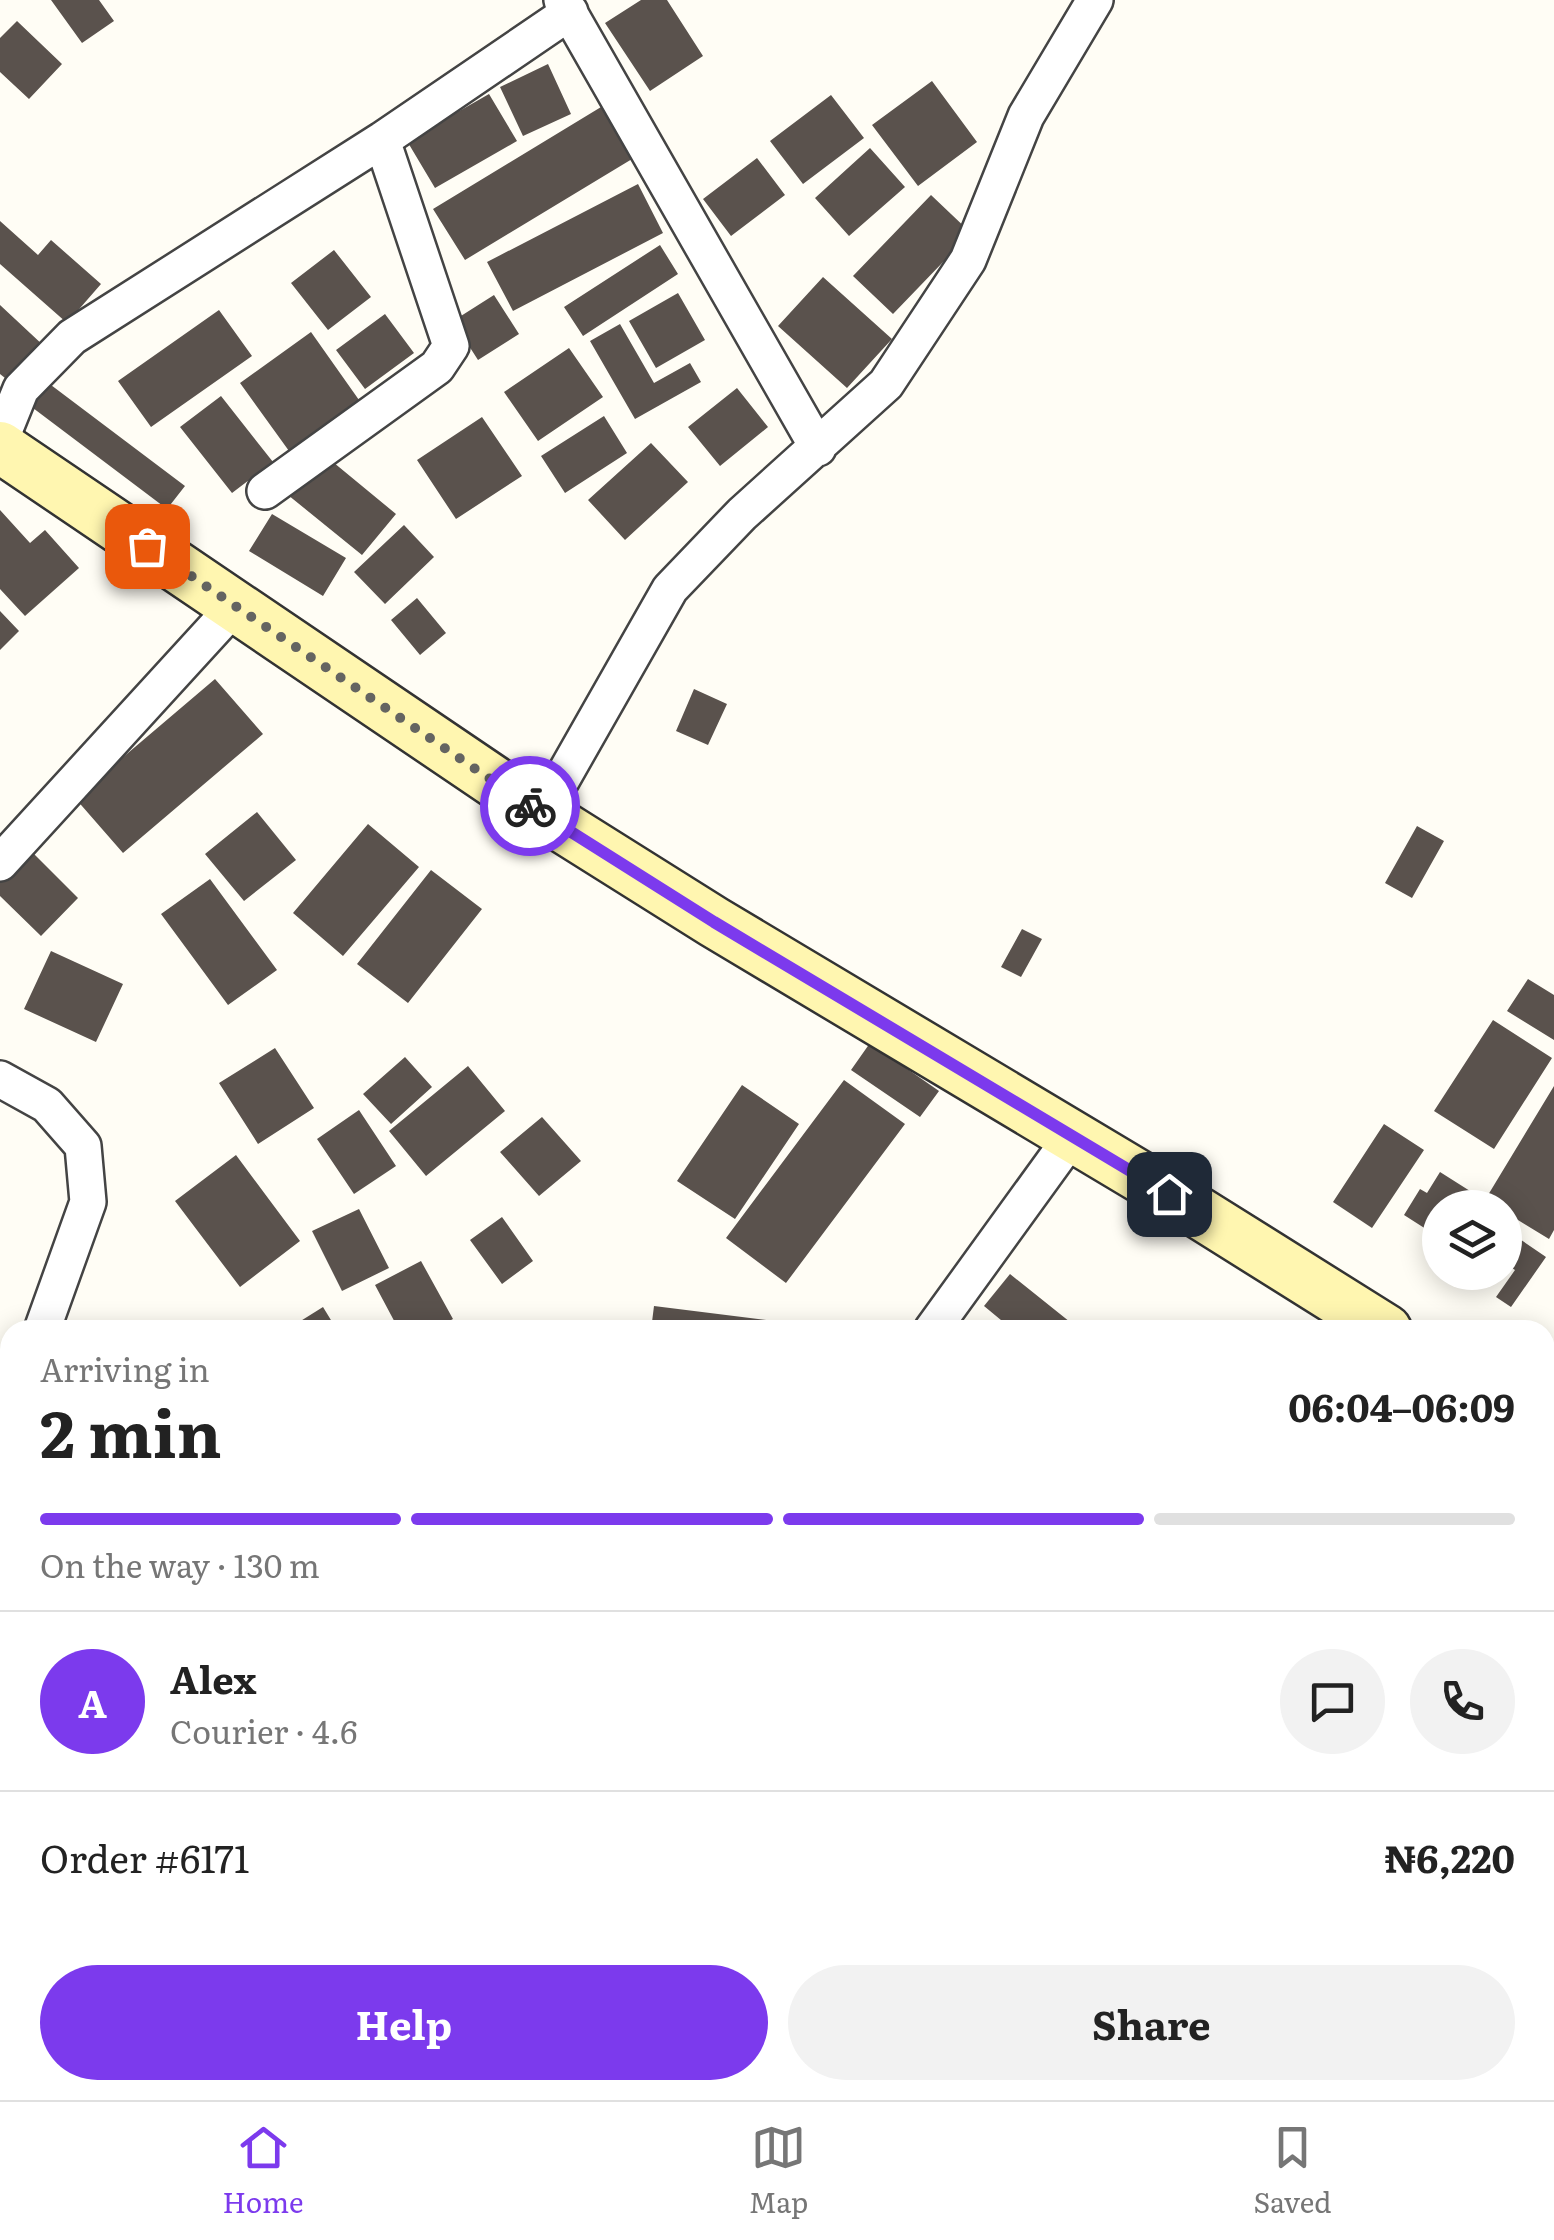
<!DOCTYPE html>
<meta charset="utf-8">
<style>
body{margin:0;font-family:Literata,serif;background:#f2f2f2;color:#222;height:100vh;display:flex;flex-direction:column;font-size:38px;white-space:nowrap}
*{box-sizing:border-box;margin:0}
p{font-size:32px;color:#767676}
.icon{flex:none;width:55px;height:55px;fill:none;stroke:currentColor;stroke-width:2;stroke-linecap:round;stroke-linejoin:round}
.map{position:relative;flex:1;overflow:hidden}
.drawer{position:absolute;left:0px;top:1320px;width:1555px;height:780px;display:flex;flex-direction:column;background:#fff;border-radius:30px 30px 0 0;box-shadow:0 5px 25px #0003}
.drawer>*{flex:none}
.tools{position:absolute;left:1422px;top:1190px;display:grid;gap:20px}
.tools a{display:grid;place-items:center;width:100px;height:100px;border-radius:50%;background:#fff;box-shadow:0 5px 25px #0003;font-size:50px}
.pin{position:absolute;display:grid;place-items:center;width:85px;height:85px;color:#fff;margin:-42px;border-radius:20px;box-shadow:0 5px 15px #0006}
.courier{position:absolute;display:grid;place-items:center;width:100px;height:100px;margin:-50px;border:8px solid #7c3aed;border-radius:50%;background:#fff;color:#222;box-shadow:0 2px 12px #0007}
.overview em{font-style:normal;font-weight:700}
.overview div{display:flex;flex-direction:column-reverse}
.overview{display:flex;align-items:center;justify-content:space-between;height:170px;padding:0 40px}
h1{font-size:65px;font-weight:700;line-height:75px}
.bar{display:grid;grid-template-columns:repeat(4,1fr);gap:15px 10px;align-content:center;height:120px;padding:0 40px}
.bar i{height:12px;border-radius:8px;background:#e0e0e0}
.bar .selected{background:#7c3aed}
.bar p{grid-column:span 4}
.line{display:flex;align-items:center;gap:25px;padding:0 40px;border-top:2px solid #e0e0e0}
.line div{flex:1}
.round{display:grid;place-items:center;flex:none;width:105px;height:105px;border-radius:52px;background:#f2f2f2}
.primary-button{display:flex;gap:20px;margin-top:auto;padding:20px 40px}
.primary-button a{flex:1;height:115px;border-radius:60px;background:#7c3aed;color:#fff;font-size:40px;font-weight:700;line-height:115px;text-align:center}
.primary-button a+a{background:#f2f2f2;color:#222}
.dock{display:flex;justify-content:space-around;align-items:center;height:140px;border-top:2px solid #e0e0e0;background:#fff;font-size:28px;color:#767676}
.dock a{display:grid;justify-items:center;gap:5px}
.dock .selected{color:#7c3aed}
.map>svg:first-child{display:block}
.building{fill:#5a524d}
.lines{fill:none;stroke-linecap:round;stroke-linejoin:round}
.street-casing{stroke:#444;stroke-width:40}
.secondary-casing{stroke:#333;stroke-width:55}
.street{stroke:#fff;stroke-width:35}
.secondary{stroke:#fff6b0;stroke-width:50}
.done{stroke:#646461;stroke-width:10;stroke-dasharray:0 18}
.route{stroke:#7c3aed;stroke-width:12}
</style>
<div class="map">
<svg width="1554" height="2100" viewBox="0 0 1554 2100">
<rect width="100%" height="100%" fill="#fffdf5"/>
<path class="building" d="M51 0H99L114 21 82 43Z
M641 0H667L703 56 650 91 605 23Z
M17 21 62 64 29 99 0 72V38Z
M548 64 571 114 523 136 500 87Z
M932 81 977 142 918 186 872 125Z
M489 94 517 141 435 188 407 141Z
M831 95 864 138 803 184 770 141Z
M606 104 637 156 465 260 433 209Z
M870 148 905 187 849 236 815 198Z
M757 158 785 195 731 236 703 199Z
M638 184 663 233 513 311 487 262Z
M931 195 971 233 893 314 853 276Z
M0 221 38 255 51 240 101 284 67 323 0 264Z
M660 245 678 274 583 336 564 307Z
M334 250 371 297 328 330 291 283Z
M823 277 892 339 847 388 778 326Z
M678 293 705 340 656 368 629 321Z
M494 295 519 334 478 360 453 321Z
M0 305 45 347 10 382 0 374Z
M219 310 252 356 151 427 118 381Z
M385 314 414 353 365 389 336 350Z
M620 324 654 383 690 363 701 382 635 419 590 341Z
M311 332 359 400 289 451 240 383Z
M569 348 603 397 538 441 504 392Z
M47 382 185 486 167 509 29 405Z
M737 388 768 427 720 466 688 427Z
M221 396 273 462 232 493 180 427Z
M604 416 627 453 565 493 541 456Z
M482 417 522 476 456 519 417 460Z
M651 443 688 482 625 540 588 500Z
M322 453 396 514 362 555 288 495Z
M0 510 30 543 45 530 79 568 25 616 0 589Z
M272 514 346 558 323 596 249 551Z
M404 525 434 557 385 604 354 572Z
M417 598 446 633 420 655 391 620Z
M0 611 19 631 0 650Z
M215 679 263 734 123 853 75 798Z
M694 689 727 704 708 745 676 731Z
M257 812 296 860 244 901 205 854Z
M368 824 419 867 343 956 293 913Z
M1417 826 1444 841 1412 898 1385 883Z
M27 847 78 898 41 936 0 896V874Z
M431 870 482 909 408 1003 357 964Z
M210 879 277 970 228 1005 161 914Z
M1022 929 1042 939 1021 977 1001 967Z
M51 951 123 984 96 1042 24 1009Z
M1528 979 1554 995V1040L1507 1011Z
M1493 1020 1552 1058 1494 1149 1434 1111Z
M870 1043 939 1091 920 1117 851 1070Z
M275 1048 314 1108 258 1144 219 1083Z
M405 1057 432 1087 391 1124 363 1094Z
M468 1066 505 1111 426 1176 389 1131Z
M844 1080 905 1124 786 1283 726 1238Z
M742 1085 799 1124 735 1219 677 1181Z
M1554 1086V1230L1549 1239 1505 1212V1208H1498L1485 1200Z
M359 1110 396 1166 354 1194 317 1139Z
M542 1117 581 1161 539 1196 500 1152Z
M1384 1124 1424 1150 1372 1228 1333 1202Z
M236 1155 300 1241 240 1287 175 1201Z
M1440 1172 1470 1191 1459 1208H1440V1238L1404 1215 1420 1189 1427 1193Z
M359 1209 389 1268 342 1291 312 1231Z
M502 1217 533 1261 502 1284 470 1240Z
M1511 1233 1546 1257 1511 1307 1496 1297 1515 1270 1505 1263V1242Z
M421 1261 453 1319 432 1330H399L375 1285Z
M1010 1274 1080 1330H1013L984 1306Z
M654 1306 783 1322 782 1330H651Z
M323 1307 337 1330H293L291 1327Z
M10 1463V1506L0 1495V1472Z
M10 1855V1889L0 1893V1859Z
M8 2062 10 2090 22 2093 0 2100V2066Z
M632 2090H697L703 2100H637Z
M1010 2090H1066L1069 2093 1061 2100H1019Z
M1124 2090H1199L1206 2100H1131Z
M1472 2090H1530L1533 2100H1475Z"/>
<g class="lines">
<defs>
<path id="street" d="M562 0 818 448
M0 441 21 389 72 337 382 140 570 12
M265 491 437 367 451 346 382 140
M542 814 670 589 742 514 886 384 968 260 1026 116 1095 0
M0 863 235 606
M0 1079 47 1105 83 1146 88 1202 42 1330
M932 1330 1071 1138
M0 1421 10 1403
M1545 1932 1554 1927
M482 2100 496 2090
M1264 2100 1275 2090"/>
<path id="secondary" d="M0 447 542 814 714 922 1169 1194 1386 1330
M1545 1434 1554 1440"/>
</defs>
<use href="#street" class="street-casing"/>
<use href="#secondary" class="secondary-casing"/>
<use href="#street" class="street"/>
<use href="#secondary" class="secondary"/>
</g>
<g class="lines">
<path class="done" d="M147 546 530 806"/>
<path class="route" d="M530 806 714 922 1169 1194"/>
</g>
</svg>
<div class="tools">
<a><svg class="icon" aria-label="layers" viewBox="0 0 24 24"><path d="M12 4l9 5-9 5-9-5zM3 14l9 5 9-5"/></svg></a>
</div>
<div class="pin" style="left:147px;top:546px;background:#ea580c"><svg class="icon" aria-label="bag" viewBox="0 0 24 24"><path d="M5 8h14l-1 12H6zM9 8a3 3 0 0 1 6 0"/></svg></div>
<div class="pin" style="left:1169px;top:1194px;background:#1f2937"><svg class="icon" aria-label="home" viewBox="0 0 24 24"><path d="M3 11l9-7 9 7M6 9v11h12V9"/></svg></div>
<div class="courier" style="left:530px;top:806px"><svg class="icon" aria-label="bike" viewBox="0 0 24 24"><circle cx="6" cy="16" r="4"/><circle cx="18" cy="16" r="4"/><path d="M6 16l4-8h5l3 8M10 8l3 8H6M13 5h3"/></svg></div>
<section class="drawer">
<div class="overview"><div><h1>2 min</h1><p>Arriving in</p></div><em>06:04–06:09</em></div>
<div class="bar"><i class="selected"></i><i class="selected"></i><i class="selected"></i><i></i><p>On the way · 130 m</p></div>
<div class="line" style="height:180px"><b class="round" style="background:#7c3aed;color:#fff">A</b><div><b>Alex</b><p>Courier · 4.6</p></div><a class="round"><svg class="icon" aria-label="chat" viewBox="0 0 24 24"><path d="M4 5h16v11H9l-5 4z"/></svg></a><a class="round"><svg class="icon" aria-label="phone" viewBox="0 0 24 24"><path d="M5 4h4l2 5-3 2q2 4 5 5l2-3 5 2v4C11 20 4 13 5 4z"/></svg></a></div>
<div class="line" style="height:130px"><div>Order #6171</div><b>₦6,220</b></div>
<div class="primary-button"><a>Help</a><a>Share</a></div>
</section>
</div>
<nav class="dock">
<a class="selected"><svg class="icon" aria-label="home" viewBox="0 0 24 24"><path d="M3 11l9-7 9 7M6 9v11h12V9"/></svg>Home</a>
<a><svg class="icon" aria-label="map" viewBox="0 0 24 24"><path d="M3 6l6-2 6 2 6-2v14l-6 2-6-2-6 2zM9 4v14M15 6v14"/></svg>Map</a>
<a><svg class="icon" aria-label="saved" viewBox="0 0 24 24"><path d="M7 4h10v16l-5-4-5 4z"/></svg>Saved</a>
</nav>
